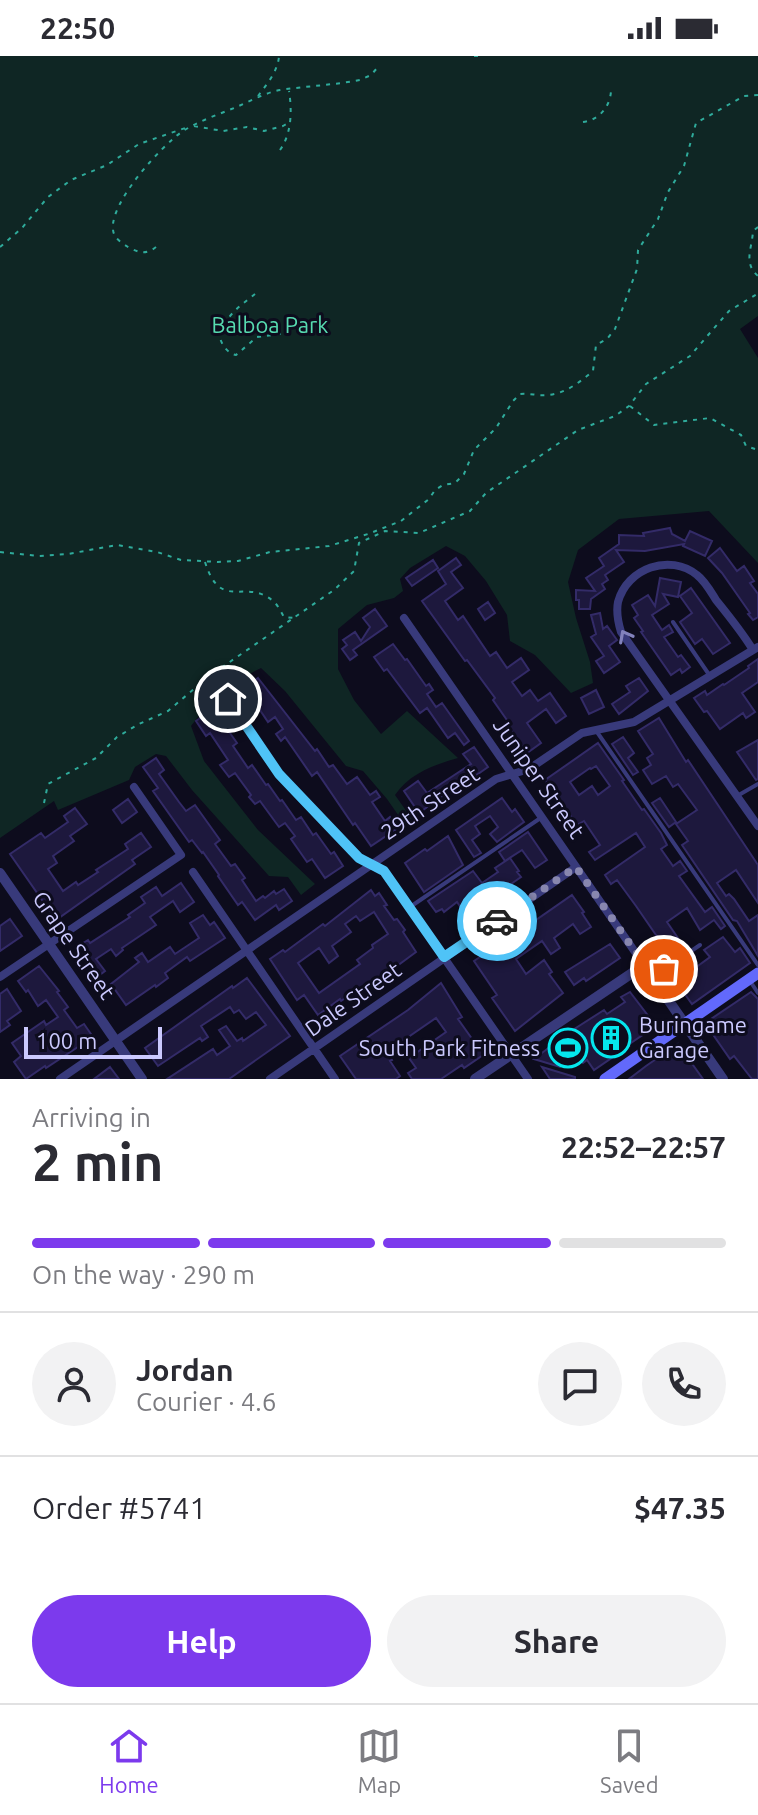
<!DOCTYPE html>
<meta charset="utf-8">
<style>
body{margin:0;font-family:Ubuntu,sans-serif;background:#f2f2f3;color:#2b2b33;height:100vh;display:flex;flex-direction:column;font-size:30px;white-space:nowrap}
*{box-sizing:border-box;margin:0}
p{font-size:26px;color:#7c7c81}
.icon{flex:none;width:44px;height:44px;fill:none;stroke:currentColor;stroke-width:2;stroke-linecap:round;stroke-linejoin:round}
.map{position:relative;height:1023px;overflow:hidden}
.side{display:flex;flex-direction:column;background:#fff;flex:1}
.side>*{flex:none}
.scale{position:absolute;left:24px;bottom:20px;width:138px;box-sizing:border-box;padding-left:8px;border:4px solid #cbc9fe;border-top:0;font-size:22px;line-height:28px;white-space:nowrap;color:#cbc9fe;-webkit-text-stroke:6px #0d0c1d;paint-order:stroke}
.pin{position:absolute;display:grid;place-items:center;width:68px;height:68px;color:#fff;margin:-34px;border:4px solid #fff;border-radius:50%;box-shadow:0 2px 8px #0007}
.courier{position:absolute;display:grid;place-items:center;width:80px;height:80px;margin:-40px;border:6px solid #4fc3f7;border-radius:50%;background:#fff;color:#222;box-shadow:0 2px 10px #0007}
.head em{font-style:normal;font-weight:700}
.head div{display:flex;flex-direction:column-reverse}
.head{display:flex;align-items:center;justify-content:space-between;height:136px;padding:0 32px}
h1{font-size:52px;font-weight:700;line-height:60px}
.bar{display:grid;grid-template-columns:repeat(4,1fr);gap:12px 8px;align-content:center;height:96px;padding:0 32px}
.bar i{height:10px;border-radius:6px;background:#e1e1e2}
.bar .current{background:#7c3aed}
.bar p{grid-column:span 4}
.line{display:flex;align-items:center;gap:20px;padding:0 32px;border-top:2px solid #e1e1e2}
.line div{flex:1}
.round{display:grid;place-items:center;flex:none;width:84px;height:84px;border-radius:42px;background:#f2f2f3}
.cta{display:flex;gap:16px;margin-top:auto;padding:16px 32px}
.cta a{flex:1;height:92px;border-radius:48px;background:#7c3aed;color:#fff;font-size:32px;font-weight:700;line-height:92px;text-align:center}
.cta a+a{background:#f2f2f3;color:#2b2b33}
.status{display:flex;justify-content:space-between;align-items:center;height:56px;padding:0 40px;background:#fff;direction:ltr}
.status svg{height:22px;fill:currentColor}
.tab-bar{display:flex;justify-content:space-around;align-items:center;height:112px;border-top:2px solid #e1e1e2;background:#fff;font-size:22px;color:#7c7c81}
.tab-bar a{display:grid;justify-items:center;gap:4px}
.tab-bar .current{color:#7c3aed}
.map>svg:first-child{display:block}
.green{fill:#0f2624}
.building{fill:#1d183d;stroke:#332b68;stroke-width:2;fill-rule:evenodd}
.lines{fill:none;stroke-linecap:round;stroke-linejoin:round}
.path{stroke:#2fab9b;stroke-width:2;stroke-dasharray:4 6;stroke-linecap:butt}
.service{stroke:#383a7b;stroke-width:4}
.minor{stroke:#383a7b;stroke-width:8}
.tertiary{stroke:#383a7b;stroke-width:10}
.secondary{stroke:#6269fb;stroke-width:11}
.oneway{stroke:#8282bc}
.done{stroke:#8887af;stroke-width:8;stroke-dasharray:0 14.4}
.route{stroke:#4fc3f7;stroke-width:10}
.labels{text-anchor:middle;stroke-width:6;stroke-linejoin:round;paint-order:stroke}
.park-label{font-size:22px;fill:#57dbb1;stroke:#0d0c1d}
.street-label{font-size:22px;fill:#cbc9fe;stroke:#0d0c1d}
.poi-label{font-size:22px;fill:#cbc9fe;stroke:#0d0c1d;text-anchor:start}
</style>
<div class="status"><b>22:50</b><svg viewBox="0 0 49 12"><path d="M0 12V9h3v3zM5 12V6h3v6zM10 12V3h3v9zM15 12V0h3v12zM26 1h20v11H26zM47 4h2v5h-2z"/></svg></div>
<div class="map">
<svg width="758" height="1023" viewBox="0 0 758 1023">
<rect width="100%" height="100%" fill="#0d0c1d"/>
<path class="green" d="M0 0H758V260L740 273 758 302V507L709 455 619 463 578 494 568 526 576 562 590 606 593 627 571 637 535 599 510 585 507 559 486 525 465 500 446 490 410 512 400 523 403 535 394 542 367 549 338 573V613L354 644 381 678 407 655 458 702C434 709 410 717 395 739L412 763 403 766 387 743 363 715 346 710 285 635 261 612C232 626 210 644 191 670L204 705 258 774 315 828 301 839 288 821 269 820 192 734 166 700 156 698 135 711 129 724 58 754 54 745 0 782Z"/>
<path class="building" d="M670 472 672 478 685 485 690 475 712 485 705 500 683 490 684 488 645 495 616 494 624 506 605 519 608 524 602 528 605 533 591 543 590 553H579V544H576V534L595 535 586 522 604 510 599 502 619 488V479L644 480 643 477Z
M720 492 737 515 744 510 754 525 750 527 758 538V561L753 564 748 558 750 557 722 517 708 502Z
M456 502 461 509 451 516 463 532 445 545 458 564 463 560 490 600 496 596 507 612 521 602 529 614 512 626 522 640 530 634 538 645 550 637 566 660 556 667 546 653 527 667 541 687 527 697 507 669 509 667 493 644 495 642 467 604 465 605 422 545 446 528 438 515Z
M433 504 438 512 412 530 406 522Z
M660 522 681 526 678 541 663 538 669 548 652 559 662 574 669 569 673 576 664 581 678 601 681 599 690 611 682 617 680 613 671 619 641 576 643 575 634 562 638 559 632 549 648 539 655 550Z
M691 532 730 587 713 598 702 583 695 588 680 566 692 557 680 540Z
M488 546 495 557 485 564 478 553Z
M375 553 387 570 353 594 357 599 350 604 342 593 347 589 343 584 355 576 361 585 370 571 363 562Z
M600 557 603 573 607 570 617 584 609 590 620 606 604 617 596 605 604 600 591 581 596 578 591 559Z
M393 588 405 604 407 603 426 630 429 628 433 634 427 638 436 651 442 647 469 685 464 689 455 677 448 682 427 652 420 657 387 613 384 615 374 601Z
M758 603V626L742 637 755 656 746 662 743 657 720 673 707 655 704 656 694 642 705 635 707 639 723 628 724 629 749 612 748 610Z
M258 622 315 695 317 693 329 711 333 709 347 728 357 721 370 739 376 735 380 741 372 746 385 765 390 761 398 772 371 790 355 767 353 769 317 716 312 720 285 681 281 685 276 678 283 673 275 661 268 666 245 632Z
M639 622 648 635 619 658 612 648 630 636 626 630Z
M596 634 604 651 589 658 581 642Z
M213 653 237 687 233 690 248 712 252 709 266 729 268 728 280 745 282 744 296 764 301 761 313 779 316 777 331 798 334 796 343 810 325 822 312 803 307 806 291 783 295 780 285 767 279 771 260 745 255 748 249 741 251 739 235 717 229 721 220 709 228 704 210 677 206 680 196 665Z
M659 662 686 706 688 704 758 809V847L736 814 717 827 726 840 729 838 734 843 749 865 758 859V900L737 865 733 864 682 789 688 785 676 768 697 754 678 728 673 731 666 720 652 728 643 714 651 709 647 702 653 698 638 675Z
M623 681 634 697 628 702 638 716 633 719 612 688Z
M758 684V723L756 724 737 696Z
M598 687 624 724 622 725 642 754 644 753 661 777 667 789 661 793 673 810 680 805 687 815 679 820 705 856 712 851 725 870 721 873 714 864 700 874 687 852 667 866 680 885 664 896 655 884 658 882 636 850 617 824 611 828 605 819 645 791 636 777 595 804 589 796 600 789 584 765 577 769 545 724ZM596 710 610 730 598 739 592 730 579 739 570 726 590 712 591 713Z
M474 691 488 711 458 732 456 730 419 757 404 735 418 725 427 737 471 708 463 698Z
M156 702 164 714 159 718 179 746 186 755 195 749 220 784 215 788 231 810 235 808 245 822 242 824 256 845 263 840 265 842 274 835 276 838 284 833 292 845 279 854 276 849 255 864 242 846 238 849 218 820 219 819 203 796 202 797 192 784 189 786 153 735 158 732 143 711Z
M502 742 512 756 515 753 524 766 497 786 490 778 498 771 490 760 475 770 480 778 472 784 481 797 474 801 456 774Z
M660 742 676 766 669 771 652 747Z
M128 743 137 756 122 767 113 754Z
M75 752 87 768 70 780 74 785 53 800 57 807 48 813 63 835 76 826 78 829 98 816 96 814 128 793 125 788 141 777 151 791 132 804 135 808 56 864 10 798 41 777 45 782 68 766 64 760Z
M528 776 547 804 535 812 522 794 505 805 499 796Z
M448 780 463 809 424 836 405 807 425 793 427 795Z
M510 802 519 815 517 816 521 821 494 840 488 832 473 843 478 850 466 859 457 846 444 856 442 853 436 856 428 845 473 815 482 827 498 816 495 812Z
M181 827 194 846 180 856 173 845 150 861 156 869 122 892 123 894 116 900 111 893 96 903 105 915 97 921 78 890 88 884 90 887 130 861 128 859 145 847 141 841 156 831 162 840Z
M371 834 375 840 379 837 387 849 384 850 394 864 397 863 405 874 403 876 416 896 374 927 373 926 356 937 355 935 341 945 340 943 318 959 304 939 297 944 270 903 283 894 285 896 323 868 325 870ZM374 856 388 878 372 889 373 892 357 904 360 908 319 937 298 907 319 892 329 907 338 900 332 890 351 876 345 868 356 860 360 865Z
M572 839 584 856 582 857 591 871 580 878 573 868 554 882 560 892 551 898 542 885 516 903 526 918 544 904 552 916 549 918 563 937 515 975 492 942 497 939 474 905 486 897 487 898Z
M203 859 210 869 214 866 225 882 190 905 187 901 165 917 168 922 156 931 155 929 126 949 111 928 139 906 135 902 142 897 148 906 170 891 175 898 199 882 190 867Z
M10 863 22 880 0 895V870Z
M723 881 735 896 740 892 750 907 692 948 676 926 710 901 704 894Z
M610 888 620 902 586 925 584 922 574 929 565 916Z
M39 910 59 935 57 936 68 951 64 954 77 972 84 968 93 981 46 1012 45 1010 26 1023 14 1006 21 1000 12 987 44 965 46 969 58 961 46 944 38 950 28 934 26 936 18 925Z
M247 922 290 980 229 1023H167L213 993 217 999 230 990 219 974 226 970 237 985 242 982 243 985 266 969 256 956 246 963 239 954 234 957 230 951 201 970 208 981 202 985 200 982 158 1010 145 992 232 930 233 932Z
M441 927 462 961 458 963 475 987 481 983 489 995 464 1012 462 1009 441 1023H412L408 1017 416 1012 409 1002 446 976 436 962 404 984 406 987 389 999 392 1004 390 1005 400 1020 396 1023H356L340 1000 408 954Z
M7 933 21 955 7 965 10 969 0 976V938Z
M630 936 656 970 628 989 629 990 594 1014 587 1004 583 1007 578 1001 575 1004 573 1001 560 1011 534 1003 568 977 604 954 607 958 625 946 621 941Z
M751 936 758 943V1023H752L734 1000 730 1003 705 967Z
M678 988 703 1023H629L646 1010Z
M110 1011 119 1023H94Z
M542 1011 575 1021V1023H550Z"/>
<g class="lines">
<path class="path" d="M474 0H480
M258 40C267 28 278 15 279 0
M583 66C599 64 610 51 611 35
M194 70 223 75 247 71 264 75 283 70 290 66
M280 94C292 77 292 54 289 35
M758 171 753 175C752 193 743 207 758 220
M0 191 22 172 48 141 71 124 107 109 139 88 188 71
M156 191C146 199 139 197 128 191 122 187 113 182 113 173 110 146 162 89 183 75 199 65 217 59 234 52 249 46 264 37 280 34 307 30 334 29 360 24L371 19 378 11
M255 238C240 250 223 261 220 282 222 289 228 298 236 299L257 281 287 277
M630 350 654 369 710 362 741 379 746 390 758 394
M0 496 39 500 68 498 117 489 157 496 181 504 218 506 238 505 270 496 329 490 368 478 401 465 429 443 435 434 443 429 455 427 464 418 474 394 496 372 513 345 520 338C529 337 538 340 547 339 565 338 580 326 593 315L596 289 607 283 615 273 637 213 638 194 658 163 668 136 684 110 696 67 744 40 758 39
M205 506C221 557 245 521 273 545 278 549 281 556 284 561L294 562
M209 622 223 638
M44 747 48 728 96 702 117 681 139 668 168 655 208 621 334 534 354 515 359 487 385 475 419 477 470 455 486 437 578 374 615 360 629 350 646 328 690 300 729 255 757 238 758 240"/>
<path class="service" d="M673 566 710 620
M597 676 758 909
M737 740 758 728
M410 851 542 761
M655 920 700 889
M750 925 758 937"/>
<path class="minor" d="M404 562 644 909
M753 594C742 576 729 560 716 544 711 536 705 525 697 519 670 497 627 512 618 546 616 556 618 566 621 576L758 770
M228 643 279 718 359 802 384 815 528 1023
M193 816 335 1023
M0 921 181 799 134 731
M60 1023 496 723 529 713 582 677 634 666 758 591
M270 1023 576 811"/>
<path class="tertiary" d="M0 817 142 1023
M475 1023 644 909 723 1023"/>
<path class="secondary" d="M605 1023 758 917"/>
</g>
<defs><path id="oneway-chevron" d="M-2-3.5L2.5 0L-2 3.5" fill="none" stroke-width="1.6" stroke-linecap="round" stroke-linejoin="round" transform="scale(2)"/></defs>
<use class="oneway" href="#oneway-chevron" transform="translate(625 580) rotate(-118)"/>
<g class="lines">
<path class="done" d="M497 865 576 811 653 921 664 913"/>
<path class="route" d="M228 643 279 718 359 802 384 815 444 901 497 865"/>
</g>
<defs>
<symbol id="building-ring" viewBox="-11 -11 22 22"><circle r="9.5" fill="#0d0c1d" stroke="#05e6ed" stroke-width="1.5"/><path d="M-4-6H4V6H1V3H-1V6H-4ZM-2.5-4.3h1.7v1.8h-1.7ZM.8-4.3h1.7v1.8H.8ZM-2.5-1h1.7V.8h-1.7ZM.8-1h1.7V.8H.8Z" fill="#05e6ed"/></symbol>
<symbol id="stadium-ring" viewBox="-11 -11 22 22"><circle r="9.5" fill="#0d0c1d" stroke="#05e6ed" stroke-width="1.5"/><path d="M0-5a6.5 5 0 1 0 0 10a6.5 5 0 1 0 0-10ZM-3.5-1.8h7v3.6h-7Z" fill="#05e6ed"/></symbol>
</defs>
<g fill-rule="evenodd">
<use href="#building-ring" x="589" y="960" width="44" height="44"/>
<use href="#stadium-ring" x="546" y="970" width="44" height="44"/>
</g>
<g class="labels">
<g class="park-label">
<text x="270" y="277">Balboa Park</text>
</g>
<g class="street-label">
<text transform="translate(539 722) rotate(55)" y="8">Juniper Street</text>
<text transform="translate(430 747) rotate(-34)" y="8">29th Street</text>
<text transform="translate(74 889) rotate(55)" y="8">Grape Street</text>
<text transform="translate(353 943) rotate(-35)" y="8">Dale Street</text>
</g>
<g class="poi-label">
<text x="639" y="977">Buringame<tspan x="639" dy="25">Garage</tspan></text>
<text x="540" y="1000" text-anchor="end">South Park Fitness</text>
</g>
</g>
</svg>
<div class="scale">100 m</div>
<div class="pin" style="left:664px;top:913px;background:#ea580c"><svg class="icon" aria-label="bag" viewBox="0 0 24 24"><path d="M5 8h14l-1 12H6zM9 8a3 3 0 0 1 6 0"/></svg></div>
<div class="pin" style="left:228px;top:643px;background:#1f2937"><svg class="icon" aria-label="home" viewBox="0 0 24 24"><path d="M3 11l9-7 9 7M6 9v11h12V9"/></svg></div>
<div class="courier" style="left:497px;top:865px"><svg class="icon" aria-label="car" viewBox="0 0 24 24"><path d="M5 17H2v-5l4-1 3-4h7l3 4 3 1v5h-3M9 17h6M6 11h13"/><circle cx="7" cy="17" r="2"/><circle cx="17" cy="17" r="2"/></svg></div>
</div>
<section class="side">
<div class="head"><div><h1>2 min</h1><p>Arriving in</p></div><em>22:52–22:57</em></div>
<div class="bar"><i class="current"></i><i class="current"></i><i class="current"></i><i></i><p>On the way · 290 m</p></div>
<div class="line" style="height:144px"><a class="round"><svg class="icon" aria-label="person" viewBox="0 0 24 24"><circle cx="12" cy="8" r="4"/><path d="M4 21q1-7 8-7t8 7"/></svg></a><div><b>Jordan</b><p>Courier · 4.6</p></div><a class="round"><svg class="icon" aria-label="chat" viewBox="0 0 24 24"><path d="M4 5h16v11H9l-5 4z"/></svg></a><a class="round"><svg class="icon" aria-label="phone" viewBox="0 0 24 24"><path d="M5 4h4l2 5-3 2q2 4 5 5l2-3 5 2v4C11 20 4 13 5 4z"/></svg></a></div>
<div class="line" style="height:104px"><div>Order #5741</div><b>$47.35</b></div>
<div class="cta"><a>Help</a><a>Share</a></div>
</section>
<nav class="tab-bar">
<a class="current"><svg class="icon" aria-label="home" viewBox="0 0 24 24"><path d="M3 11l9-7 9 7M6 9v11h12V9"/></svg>Home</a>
<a><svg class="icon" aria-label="map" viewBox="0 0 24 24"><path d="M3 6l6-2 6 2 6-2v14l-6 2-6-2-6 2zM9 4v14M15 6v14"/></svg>Map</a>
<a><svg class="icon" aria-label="saved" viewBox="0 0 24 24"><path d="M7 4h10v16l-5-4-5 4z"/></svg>Saved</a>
</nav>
